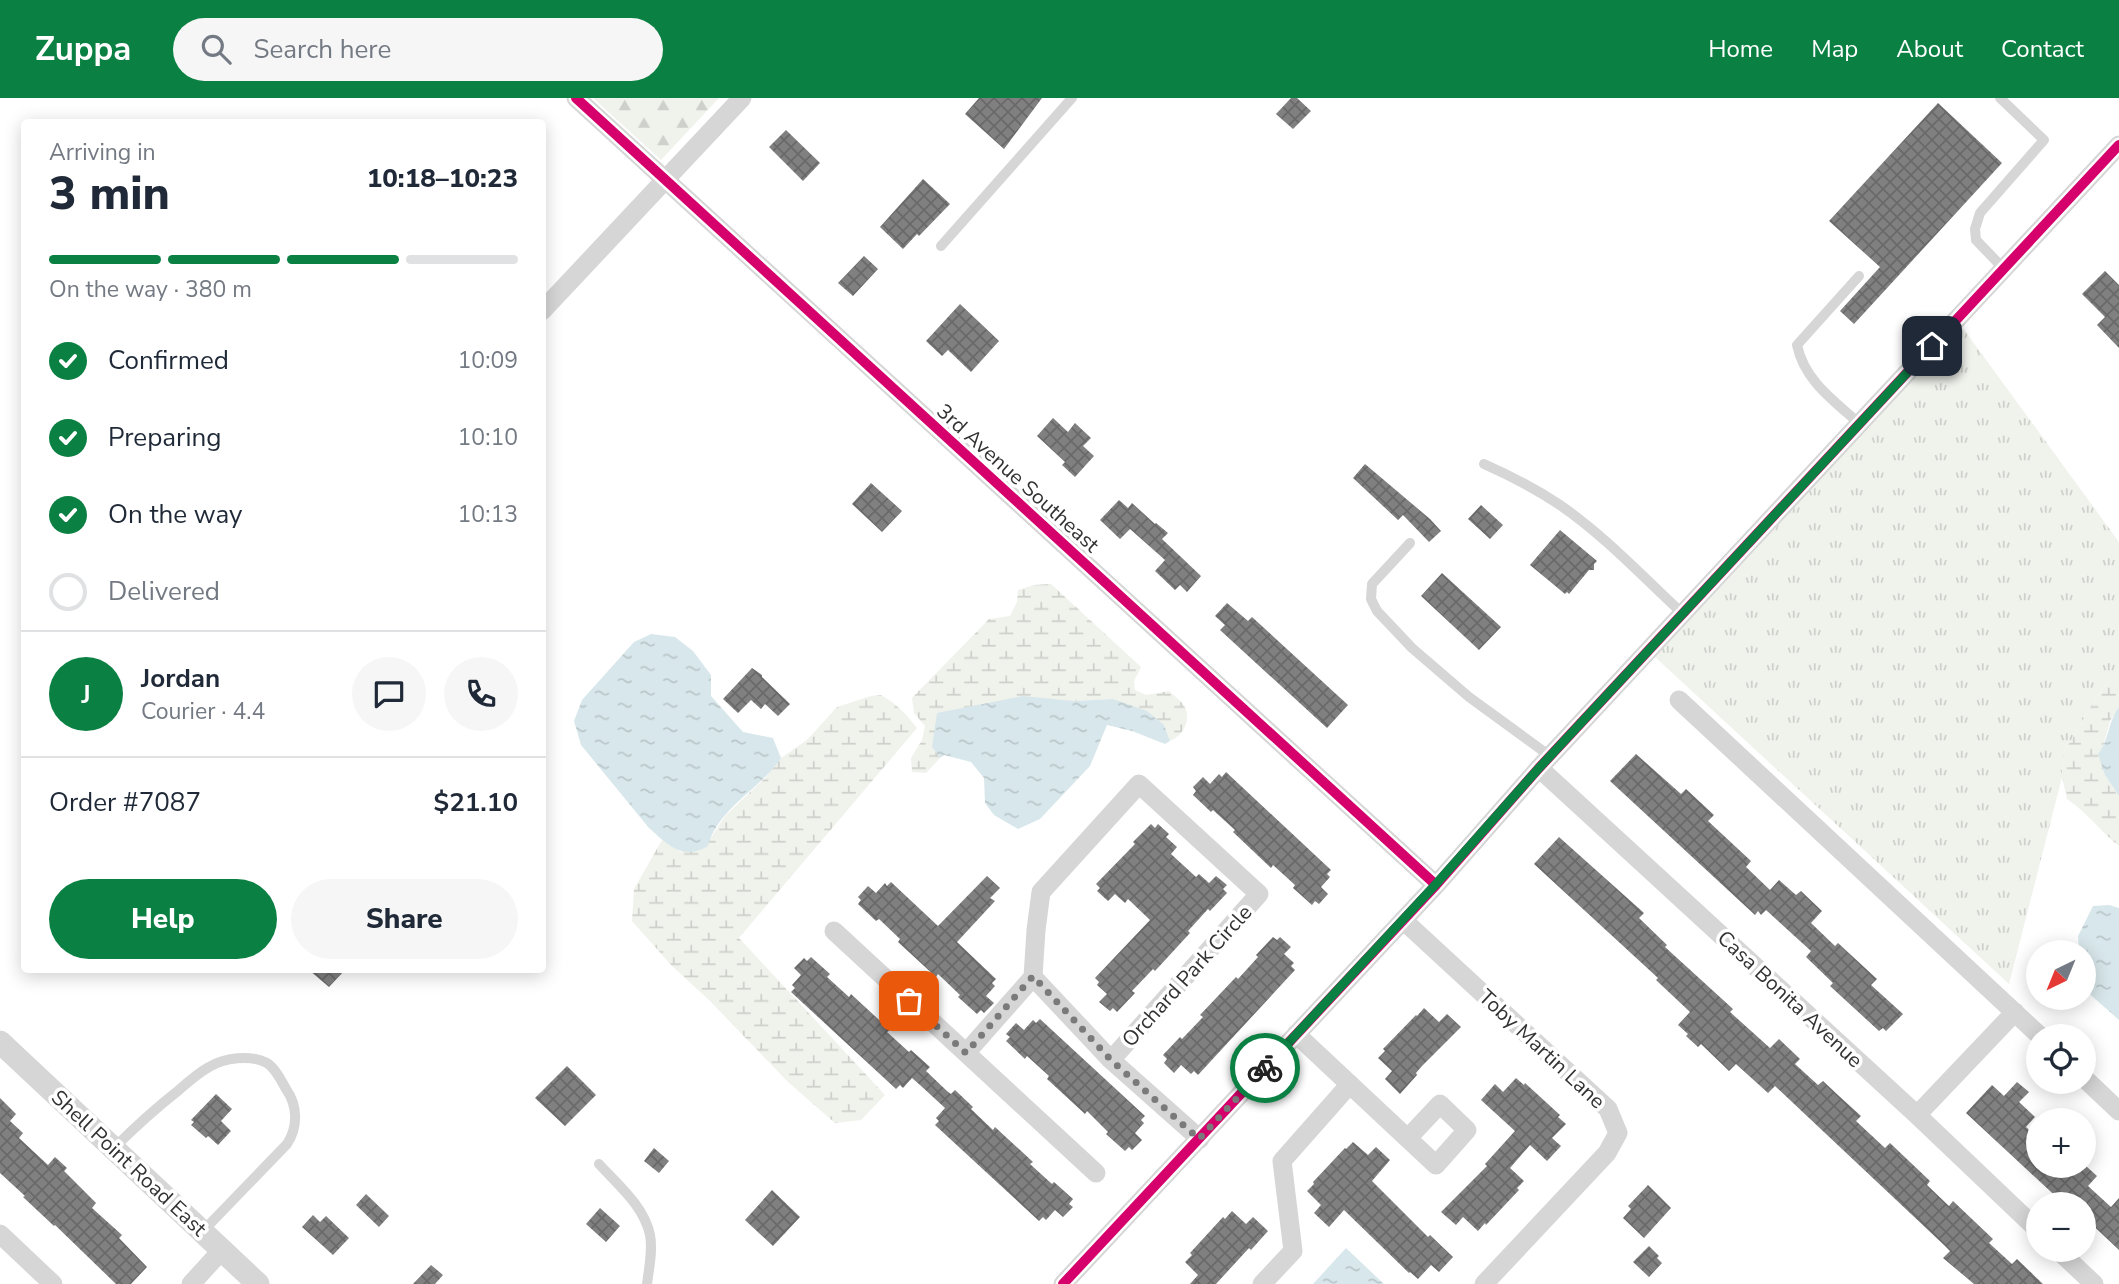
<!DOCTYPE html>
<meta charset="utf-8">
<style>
body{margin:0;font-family:"Nunito Sans",sans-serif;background:#f6f6f7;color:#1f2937;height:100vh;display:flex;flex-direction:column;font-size:26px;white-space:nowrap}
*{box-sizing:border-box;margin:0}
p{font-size:23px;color:#747a83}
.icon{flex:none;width:38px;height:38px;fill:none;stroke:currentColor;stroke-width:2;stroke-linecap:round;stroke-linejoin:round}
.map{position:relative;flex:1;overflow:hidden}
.details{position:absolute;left:21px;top:21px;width:525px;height:854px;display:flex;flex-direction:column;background:#fff;border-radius:7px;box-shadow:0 4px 18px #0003}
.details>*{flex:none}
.needle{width:46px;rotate:223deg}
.tools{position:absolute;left:2026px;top:842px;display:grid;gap:14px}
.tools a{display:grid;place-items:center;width:70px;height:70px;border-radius:50%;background:#fff;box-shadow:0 4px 18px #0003;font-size:35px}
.pin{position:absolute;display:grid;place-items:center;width:60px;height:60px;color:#fff;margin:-30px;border-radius:14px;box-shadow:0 4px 10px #0006}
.courier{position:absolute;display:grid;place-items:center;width:70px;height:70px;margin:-35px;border:5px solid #0b8043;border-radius:50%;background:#fff;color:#222;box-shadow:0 2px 9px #0007}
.summary em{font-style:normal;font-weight:800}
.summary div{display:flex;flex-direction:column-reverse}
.summary{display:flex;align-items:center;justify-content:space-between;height:119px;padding:0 28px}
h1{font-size:46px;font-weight:800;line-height:52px}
.bar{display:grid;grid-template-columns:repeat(4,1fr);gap:10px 7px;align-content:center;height:84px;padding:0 28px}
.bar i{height:9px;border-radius:5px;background:#e0e1e3}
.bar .on{background:#0b8043}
.bar p{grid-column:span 4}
.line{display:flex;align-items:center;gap:18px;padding:0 28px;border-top:2px solid #e0e1e3}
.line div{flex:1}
.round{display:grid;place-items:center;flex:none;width:74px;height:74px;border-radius:37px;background:#f6f6f7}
ol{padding:0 28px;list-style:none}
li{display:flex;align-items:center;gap:21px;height:77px}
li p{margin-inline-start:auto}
li .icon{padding:7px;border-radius:50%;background:#0b8043;color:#fff;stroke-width:4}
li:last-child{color:#747a83}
li i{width:38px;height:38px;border:4px solid #e0e1e3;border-radius:50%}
.action{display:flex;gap:14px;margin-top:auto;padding:14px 28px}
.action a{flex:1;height:80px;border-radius:42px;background:#0b8043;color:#fff;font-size:28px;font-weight:800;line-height:80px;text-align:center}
.action a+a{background:#f6f6f7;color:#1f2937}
header{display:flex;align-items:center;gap:42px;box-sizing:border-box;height:98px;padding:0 35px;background:#0b8043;color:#fff}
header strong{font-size:33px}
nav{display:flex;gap:38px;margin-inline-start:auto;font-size:24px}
.search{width:490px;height:63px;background:#f6f6f7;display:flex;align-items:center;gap:18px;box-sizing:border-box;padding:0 24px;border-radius:38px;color:#747a83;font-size:26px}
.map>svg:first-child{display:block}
.grass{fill:url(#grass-tufts)}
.forest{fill:url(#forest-firs)}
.wetland{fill:url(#wetland-marsh)}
.water{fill:url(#water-ripples)}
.building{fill:url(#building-cross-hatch)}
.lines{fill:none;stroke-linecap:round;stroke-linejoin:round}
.service{stroke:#d6d6d6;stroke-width:10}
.minor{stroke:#d6d6d6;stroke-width:19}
.tertiary{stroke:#d6d6d6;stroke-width:23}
.cycleway-casing{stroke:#fff;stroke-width:15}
.cycleway{stroke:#d6006c;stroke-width:10}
.done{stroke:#7a7a7a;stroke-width:7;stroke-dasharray:0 12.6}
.route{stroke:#0b8043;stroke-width:9}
.labels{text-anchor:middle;stroke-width:7;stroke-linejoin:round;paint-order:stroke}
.street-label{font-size:21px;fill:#323232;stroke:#fff}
</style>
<header>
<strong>Zuppa</strong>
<div class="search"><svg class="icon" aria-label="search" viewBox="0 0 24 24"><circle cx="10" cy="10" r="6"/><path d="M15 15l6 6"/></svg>Search here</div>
<nav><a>Home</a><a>Map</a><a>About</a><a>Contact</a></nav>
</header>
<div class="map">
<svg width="2119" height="1186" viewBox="0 0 2119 1186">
<defs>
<pattern id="grass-tufts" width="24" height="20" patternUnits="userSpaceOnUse" patternTransform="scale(1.75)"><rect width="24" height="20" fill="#f0f2ec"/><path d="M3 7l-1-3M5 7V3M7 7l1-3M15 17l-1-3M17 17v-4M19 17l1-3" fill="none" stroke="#ced0cb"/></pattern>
<pattern id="forest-firs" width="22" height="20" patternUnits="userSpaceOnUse" patternTransform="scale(1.75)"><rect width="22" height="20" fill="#f0f2ec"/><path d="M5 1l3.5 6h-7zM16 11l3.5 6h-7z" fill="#ced0cb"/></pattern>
<pattern id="wetland-marsh" width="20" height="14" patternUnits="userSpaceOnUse" patternTransform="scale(1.75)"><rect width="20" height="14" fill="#f0f2ec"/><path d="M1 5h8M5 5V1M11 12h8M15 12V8" fill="none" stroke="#ced0cb"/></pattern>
<pattern id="water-ripples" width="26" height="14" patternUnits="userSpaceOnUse" patternTransform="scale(1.75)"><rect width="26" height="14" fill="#d8e7eb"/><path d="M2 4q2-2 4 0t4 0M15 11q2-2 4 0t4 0" fill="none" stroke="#bac7ca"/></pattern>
<pattern id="building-cross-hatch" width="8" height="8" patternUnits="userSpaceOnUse" patternTransform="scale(1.75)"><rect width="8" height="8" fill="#808080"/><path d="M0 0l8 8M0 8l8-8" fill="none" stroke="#696969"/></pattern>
</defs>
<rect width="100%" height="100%" fill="#fff"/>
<path class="grass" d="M1962 229 2119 444V570L2099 595 2063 656 2062 679 2009 886 1655 559Z"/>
<path class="forest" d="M593 0H719L661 62Z"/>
<path class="wetland" d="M1051 486 1141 569 1134 583 1135 592 1146 597 1169 593C1173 597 1179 601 1182 605 1193 618 1185 637 1170 643L1164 627 1113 601 1072 603 932 649 940 660 926 675 912 674 911 660 922 642 925 628 914 615 912 600 989 521 1010 518 1017 504 1018 492 1034 487Z
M2119 570V609L2110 623 2102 652 2105 677 2119 698V748C2100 733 2087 714 2067 701L2062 679 2063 656 2099 595Z
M881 597C897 606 906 616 917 630L739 840 885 997 861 1022 835 1025 788 984 710 903 672 868 632 823 634 791 662 742 681 754 710 741 725 718 765 680 781 660 807 642 837 609 871 598Z"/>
<path class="water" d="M651 536 675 539 693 553 711 577V598L743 634 773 640 781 660C761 691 718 710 708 748 682 763 668 747 649 730L581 647 574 623 582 602 634 544Z
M1023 598 1073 603 1113 601 1147 613 1164 627 1170 643 1165 646 1132 633 1107 627 1090 668 1040 721 1018 731 994 717 985 705 984 680 971 664 944 657 940 660 932 649 937 615Z
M2119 609V698L2105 677 2098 656C2109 643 2108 623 2119 609Z
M2109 807 2119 810V922L2085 892 2084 854H2079L2078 838 2093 808Z
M1346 1150 1384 1186H1313Z"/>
<path class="building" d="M979 0H1042L1004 51 965 16Z
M1291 0H1297L1311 13 1293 31 1276 16Z
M1938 5 2002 65 1854 226 1840 213 1880 169 1829 123Z
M786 32 820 65 803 83 769 49Z
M923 81 950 106 919 138 917 136 903 151 880 129Z
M864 158 878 171 853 198 838 185Z
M2105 173 2119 187V250L2097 227 2105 219 2082 196Z
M960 206 999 243 971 274 948 252 942 258 926 243Z
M1053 320 1068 334 1075 325 1091 340 1083 348 1094 358 1075 379 1062 367 1065 364 1037 338Z
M1365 366 1430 421 1441 433 1429 444 1403 417 1398 422 1353 380Z
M871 385 902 413 882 434 852 406Z
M1119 402 1128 410 1132 405 1155 426 1156 425 1168 435 1162 441 1201 478 1187 494 1180 487 1175 492 1155 473 1165 462 1130 431 1120 441 1100 422Z
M1481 407 1503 427 1490 441 1468 421Z
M1560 432 1597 463 1594 466V472H1589L1569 496 1567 494 1565 496 1530 467Z
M1442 475 1501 529 1479 552 1421 498Z
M1227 505 1248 523 1252 519 1348 607 1327 630 1220 532 1225 527 1215 518Z
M752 570 762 577V579L790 606 778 618 765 606 761 611 751 602 738 615 723 601Z
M1636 656 1681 696 1686 691 1714 717 1708 723 1751 763 1746 769 1770 792 1779 782 1796 797 1801 793 1822 813 1811 825 1835 848 1838 845 1877 881 1871 887 1903 916 1886 933 1883 930 1879 933 1830 888 1833 885 1806 859 1811 853 1766 812 1761 817 1758 813 1755 817 1610 683Z
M1226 674 1331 772 1327 776 1330 779 1321 789 1328 796 1319 806 1315 803 1312 807 1293 790 1295 787 1273 767 1271 770 1233 734 1235 732 1213 712 1211 714 1193 697 1196 693 1193 689 1203 679 1210 686 1219 676 1222 679Z
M1151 726 1155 730 1158 726 1169 736 1166 739 1177 749 1171 756 1196 779 1199 776 1209 785 1216 778 1227 787 1223 791 1227 795 1210 813 1208 811 1188 833 1190 835 1155 873 1153 871 1132 893 1135 895 1117 914 1113 910 1110 913 1099 904 1107 896 1097 887 1099 884 1095 880 1150 822 1128 801 1125 805 1115 796 1108 803 1097 793 1100 790 1096 786 1135 746 1133 744Z
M1559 739 1644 815 1639 820 1667 847 1665 849 1733 911 1730 914 1770 950 1779 941 1800 961 1795 966 1818 987 1823 983 1839 998 1861 1018 1856 1023 1885 1050 1890 1045 1930 1083 1927 1087 1949 1108 1953 1103 1993 1141 1989 1145 2012 1166 2017 1161 2043 1186H1974L1943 1160 1950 1153 1944 1147 1775 988 1768 995 1736 966 1729 973 1701 946 1698 949 1686 938 1688 936 1678 927 1690 914 1656 882 1658 880 1534 766Z
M987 778 1000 790 990 800 995 803 957 844 996 881 992 885 995 888 986 898 994 905 984 915 981 912 977 916 958 899 960 897 938 876 936 879 898 844 900 841 879 821 876 823 858 806 861 802 858 799 868 788 876 795 885 785 887 788 891 784 938 828Z
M1273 839 1277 842 1280 839 1291 849 1284 856 1294 865 1291 868 1295 872 1198 977 1194 973 1191 976 1181 967 1174 975 1164 965 1167 961 1163 957 1180 939 1182 941 1203 919 1200 917 1236 879 1238 881 1258 859 1256 857Z
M811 859 830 876 827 879 849 899 851 896 890 932 887 934 909 954 911 952 930 969 926 973 947 993 951 996 955 992 973 1009 971 1011 993 1032 995 1029 1033 1064 1030 1066 1052 1086 1054 1084 1073 1101 1069 1106 1073 1109 1063 1119 1055 1112 1046 1122 1043 1119 1039 1123 935 1027 939 1023 936 1020 945 1010 920 987 912 980 903 990 900 987 896 991 791 894 795 890 792 887 801 877 794 870 804 860 807 863Z
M309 872H345L329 889Z
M1424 910 1439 924 1447 916 1461 929 1422 968 1416 975 1417 977 1400 996 1385 981 1392 973 1378 960 1385 953 1383 951 1416 917 1417 918Z
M1040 921 1145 1018 1141 1022 1144 1025 1135 1035 1142 1042 1132 1052 1129 1049 1125 1053 1106 1036 1108 1034 1087 1013 1085 1016 1047 981 1049 978 1027 958 1025 961 1006 943 1010 939 1006 936 1016 925 1024 932 1033 922 1036 925Z
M567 968 596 997 565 1028 535 1000Z
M1516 980 1524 987 1525 985 1560 1017 1558 1019 1566 1026 1552 1040 1561 1048 1547 1063 1530 1047 1510 1070 1524 1083 1517 1090 1519 1092 1486 1127 1485 1125 1478 1133 1463 1119 1456 1127 1441 1114 1487 1068 1485 1066 1515 1033 1481 1002 1495 986 1503 994Z
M2017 984 2029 994 2019 1004 2035 1019 2026 1029 2039 1041V1068H2086L2097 1078 2088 1088 2111 1109 2119 1100V1152L2084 1119V1106H2064L1966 1015 1992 987 2004 998Z
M216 996 232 1011 221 1023 231 1033 218 1047 208 1038 206 1040 191 1027 194 1024 191 1022Z
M0 1000 16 1016 10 1023 23 1035 19 1040 48 1067 55 1059 67 1070 64 1073 96 1105 92 1110 122 1137 119 1140 147 1169 131 1186H116L55 1127 54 1128 23 1099 25 1098 0 1075Z
M1353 1044 1368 1057 1376 1049 1390 1062 1372 1083 1428 1139 1430 1137 1453 1159 1439 1174 1431 1167 1418 1181 1410 1174 1409 1175 1344 1112 1329 1129 1314 1115 1321 1107 1307 1093 1314 1086 1313 1084 1345 1050 1346 1051Z
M654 1050 669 1063 659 1075 644 1063Z
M1648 1087 1671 1110 1644 1140 1623 1120 1631 1111 1628 1108Z
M772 1092 800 1119 773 1148 745 1122Z
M366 1096 389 1118 379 1129 356 1107Z
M600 1110 620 1128 606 1144 586 1126Z
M1232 1113 1246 1126 1253 1119 1268 1133 1251 1152 1249 1150 1216 1186H1190L1198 1177 1185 1164 1192 1157 1190 1155 1223 1119 1225 1121Z
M313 1117 320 1124 326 1118 349 1140 333 1157 302 1129Z
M1649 1148 1659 1158 1657 1160 1662 1165 1649 1179 1633 1164Z
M431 1167 443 1177 435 1186H413Z"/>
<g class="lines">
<path class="service" d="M2000 0 2044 42 1980 115 1975 131 1976 142 2004 171
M941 148 1072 0
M1859 178 1797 247C1804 282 1834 303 1860 326
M1484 366C1511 378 1536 391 1560 407 1605 438 1643 479 1683 516
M1410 445 1372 486 1371 501 1377 513 1412 550 1469 599 1550 658
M114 1050C135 1029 156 1010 179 992 188 984 198 975 209 969 224 960 250 956 267 965 275 970 281 982 286 991 298 1008 298 1029 287 1046L203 1133
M599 1066C618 1087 644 1108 650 1137 653 1152 649 1170 647 1186"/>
<path class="minor" d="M576 0 1436 787
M542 213 742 0
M1679 602 2040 938
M1539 670 1917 1017 2039 1133
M1403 822 1608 1011 1618 1035 1607 1055 1484 1186
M834 833 1096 1075
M1296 936 1436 1067 1467 1032 1440 1006 1408 1040
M966 955 1033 879
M1111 962 1259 796 1139 686 1041 794 1036 832 1033 879 1111 962 1200 1041
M2084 980 2119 1013
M1917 1017 2015 914
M0 1136 53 1186
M2058 1152 2094 1186
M191 1186 222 1152
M1063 1186 1436 787 1539 670 2119 47
M1262 1186 1293 1153 1282 1063 1350 986"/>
<path class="tertiary" d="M0 944 258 1186"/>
<defs>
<path id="cycleway" d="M576 0 1436 787
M1063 1186 1436 787 1539 670 2119 47"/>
</defs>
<use href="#cycleway" class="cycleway-casing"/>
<use href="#cycleway" class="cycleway"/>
</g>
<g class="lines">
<path class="done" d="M909 903 966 955 1033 878 1111 962 1199 1041 1265 970"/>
<path class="route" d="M1265 970 1436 786 1539 670 1932 248"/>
</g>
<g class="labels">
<g class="street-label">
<text transform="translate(1018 380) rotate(42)" y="7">3rd Avenue Southeast</text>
<text transform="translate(1187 878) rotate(-48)" y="7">Orchard Park Circle</text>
<text transform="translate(1790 901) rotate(43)" y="7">Casa Bonita Avenue</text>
<text transform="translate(1542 951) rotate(43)" y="7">Toby Martin Lane</text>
<text transform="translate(129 1065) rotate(43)" y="7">Shell Point Road East</text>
</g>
</g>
</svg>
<div class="tools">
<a><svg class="needle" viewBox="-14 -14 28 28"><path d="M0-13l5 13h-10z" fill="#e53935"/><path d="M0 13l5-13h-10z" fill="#747a83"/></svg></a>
<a><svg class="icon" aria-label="locate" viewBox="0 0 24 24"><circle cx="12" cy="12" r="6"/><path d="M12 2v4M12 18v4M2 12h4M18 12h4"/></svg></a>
<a>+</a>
<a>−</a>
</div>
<div class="pin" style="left:909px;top:903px;background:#ea580c"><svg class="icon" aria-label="bag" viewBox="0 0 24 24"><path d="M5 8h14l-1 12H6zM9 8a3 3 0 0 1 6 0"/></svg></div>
<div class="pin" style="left:1932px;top:248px;background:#1f2937"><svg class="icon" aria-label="home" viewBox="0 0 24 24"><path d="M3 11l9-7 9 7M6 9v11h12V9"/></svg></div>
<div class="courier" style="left:1265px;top:970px"><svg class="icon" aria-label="bike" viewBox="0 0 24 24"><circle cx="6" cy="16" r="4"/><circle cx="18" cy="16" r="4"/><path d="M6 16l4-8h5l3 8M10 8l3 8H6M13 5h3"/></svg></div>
<section class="details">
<div class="summary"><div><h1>3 min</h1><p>Arriving in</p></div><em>10:18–10:23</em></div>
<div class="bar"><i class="on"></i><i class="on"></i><i class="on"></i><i></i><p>On the way · 380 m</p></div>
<ol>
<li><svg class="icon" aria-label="check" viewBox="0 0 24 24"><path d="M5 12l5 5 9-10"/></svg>Confirmed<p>10:09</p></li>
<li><svg class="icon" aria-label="check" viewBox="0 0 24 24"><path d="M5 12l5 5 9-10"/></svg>Preparing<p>10:10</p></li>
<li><svg class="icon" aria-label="check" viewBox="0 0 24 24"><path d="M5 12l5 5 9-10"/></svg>On the way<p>10:13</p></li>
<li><i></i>Delivered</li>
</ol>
<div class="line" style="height:126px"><b class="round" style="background:#0b8043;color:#fff">J</b><div><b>Jordan</b><p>Courier · 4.4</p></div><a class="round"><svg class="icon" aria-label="chat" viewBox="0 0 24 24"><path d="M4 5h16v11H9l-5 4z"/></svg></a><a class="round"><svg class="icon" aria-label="phone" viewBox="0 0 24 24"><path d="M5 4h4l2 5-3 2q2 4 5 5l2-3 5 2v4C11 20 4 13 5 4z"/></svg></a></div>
<div class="line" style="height:91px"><div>Order #7087</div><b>$21.10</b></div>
<div class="action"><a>Help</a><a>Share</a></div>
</section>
</div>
